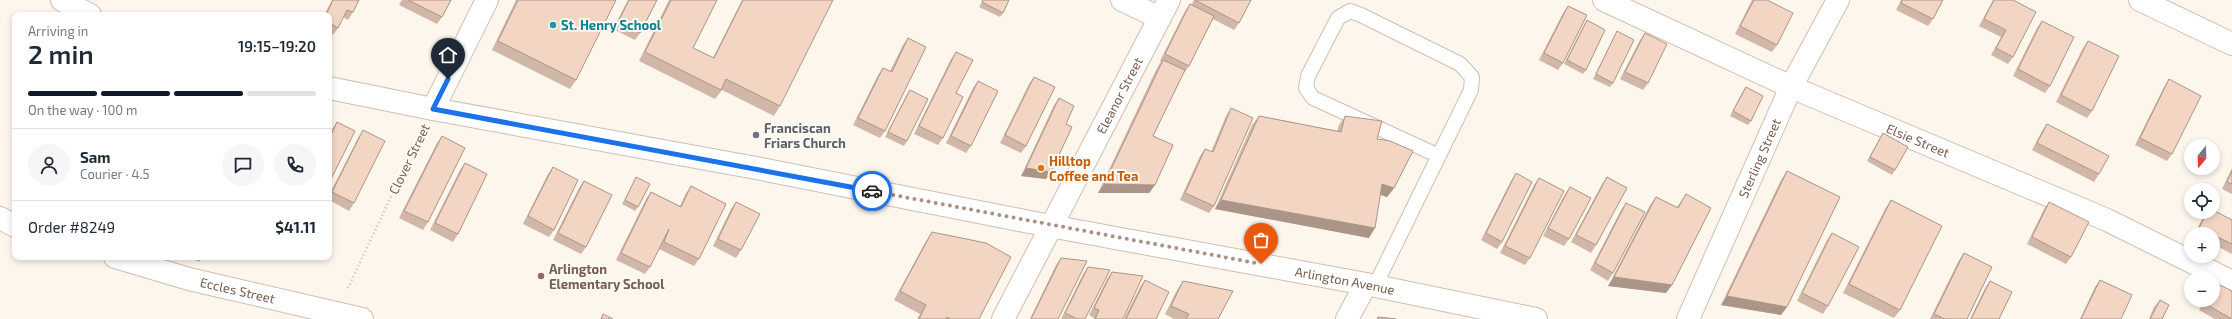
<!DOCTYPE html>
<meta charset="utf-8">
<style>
body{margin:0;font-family:"Exo 2",sans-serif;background:#f6f6f7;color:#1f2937;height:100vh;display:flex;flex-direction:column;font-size:15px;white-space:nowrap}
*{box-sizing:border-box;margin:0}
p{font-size:13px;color:#747a83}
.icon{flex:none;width:22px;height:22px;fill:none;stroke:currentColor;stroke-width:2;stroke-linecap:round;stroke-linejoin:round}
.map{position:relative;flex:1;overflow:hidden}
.side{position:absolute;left:12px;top:12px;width:320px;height:248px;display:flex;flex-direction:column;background:#fff;border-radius:8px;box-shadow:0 2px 6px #0003}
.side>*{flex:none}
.needle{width:26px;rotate:199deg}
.fabs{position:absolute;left:2184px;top:139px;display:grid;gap:8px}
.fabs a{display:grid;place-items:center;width:36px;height:36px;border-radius:50%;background:#fff;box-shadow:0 2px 6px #0003;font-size:20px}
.pin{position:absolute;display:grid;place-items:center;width:34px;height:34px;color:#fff;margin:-41px -17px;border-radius:50% 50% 50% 0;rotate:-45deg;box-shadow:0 0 4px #0007}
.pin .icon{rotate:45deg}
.courier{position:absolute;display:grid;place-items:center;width:40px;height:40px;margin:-20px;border:3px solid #1a73e8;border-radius:50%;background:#fff;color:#222;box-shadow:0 1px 5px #0007}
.overview em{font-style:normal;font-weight:600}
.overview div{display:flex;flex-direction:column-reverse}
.overview{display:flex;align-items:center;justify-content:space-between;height:68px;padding:0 16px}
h1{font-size:26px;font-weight:600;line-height:30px}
.bar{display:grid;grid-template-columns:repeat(4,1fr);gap:6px 4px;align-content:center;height:48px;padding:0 16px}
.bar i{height:5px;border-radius:3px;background:#e0e1e3}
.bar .active{background:#111827}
.bar p{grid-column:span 4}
.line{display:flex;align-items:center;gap:10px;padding:0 16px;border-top:1px solid #e0e1e3}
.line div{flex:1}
.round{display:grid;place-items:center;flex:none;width:42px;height:42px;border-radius:21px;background:#f6f6f7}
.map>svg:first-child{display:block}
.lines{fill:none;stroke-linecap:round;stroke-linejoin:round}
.service-casing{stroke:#d1beb0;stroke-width:16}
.minor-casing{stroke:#d1beb0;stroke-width:24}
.tertiary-casing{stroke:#d1beb0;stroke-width:24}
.path{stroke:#d9b8a5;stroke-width:2.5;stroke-dasharray:1 3;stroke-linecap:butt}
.service{stroke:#fff;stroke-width:14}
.minor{stroke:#fff;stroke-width:22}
.tertiary{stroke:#fff;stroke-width:22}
.wall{fill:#d1b7a8}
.shaded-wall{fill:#aa9588}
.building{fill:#f3d5c3;stroke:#aa9588}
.done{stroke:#a89285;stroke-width:4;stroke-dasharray:0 7.2}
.route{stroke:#1a73e8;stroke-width:5}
.culture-dot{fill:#0f9aa8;stroke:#fffaf3;stroke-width:1.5}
.worship-dot{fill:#6b7280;stroke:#fffaf3;stroke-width:1.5}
.food-dot{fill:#e8710a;stroke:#fffaf3;stroke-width:1.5}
.education-dot{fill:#8d6e63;stroke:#fffaf3;stroke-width:1.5}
.labels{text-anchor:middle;stroke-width:4;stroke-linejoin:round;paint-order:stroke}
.culture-label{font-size:13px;font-weight:bold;fill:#0d838f;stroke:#fffaf3;text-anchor:start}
.street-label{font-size:13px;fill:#7a5c4d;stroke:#fffaf3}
.worship-label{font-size:13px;font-weight:bold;fill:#5b616d;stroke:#fffaf3;text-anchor:start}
.food-label{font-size:13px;font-weight:bold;fill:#c56008;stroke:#fffaf3;text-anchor:start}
.education-label{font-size:13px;font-weight:bold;fill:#785e54;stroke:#fffaf3;text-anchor:start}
</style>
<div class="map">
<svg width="2232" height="319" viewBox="0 0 2232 319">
<rect width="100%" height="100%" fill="#fdf6ec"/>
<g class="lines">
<defs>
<path id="service" d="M1375 286 1471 90 1472 77 1460 64 1361 15 1350 11 1338 18 1308 76 1306 88 1313 98 1439 156"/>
<g id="minor">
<path d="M1122 0 1160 18"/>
<path id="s1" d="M1604 0 1791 87 2107 220 2232 282"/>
<path d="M433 109 487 0"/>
<path d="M0 218 15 226"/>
<path id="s2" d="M115 257 189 279 362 319"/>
<path id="s3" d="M1003 319 1169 0"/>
<path d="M1347 319 1366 284"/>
<path id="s4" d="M1688 319 1791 87 1838 0"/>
</g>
<g id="tertiary">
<path d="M62 0 90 15"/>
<path d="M2140 0 2232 44"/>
<path id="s5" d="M329 88 433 109 756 168 1050 226 1366 284 1536 319"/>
</g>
</defs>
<use href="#service" class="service-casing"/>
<use href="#minor" class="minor-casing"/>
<use href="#tertiary" class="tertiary-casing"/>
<path class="path" d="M348 288 421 133"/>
<use href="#service" class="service"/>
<use href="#minor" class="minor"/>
<use href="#tertiary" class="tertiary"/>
</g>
<path class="wall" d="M332 0H359L353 12 348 20 343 17 338 28 333 35 329 33V15H324Z
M402 0H451L442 17 437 24 399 5Z
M516 0H616L576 80 570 89 492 50Z
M628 0H657L640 33 635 40 613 29Z
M669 0H717L693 48 713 58 742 0H743L780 106 774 116 722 90 715 99 639 61Z
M983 0H1009L1003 13 1000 17 979 7Z
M1194 0H1251L1239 23 1234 30 1213 19 1189 66 1184 73H1183L1153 136 1155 185 1149 193H1098L1157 68 1161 62 1160 61 1185 11 1190 4H1192Z
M1752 0H1767L1777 45 1772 52 1735 34Z
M1901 0H1943L1933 19 1928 26 1896 10Z
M1993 0H2013V57L2008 64 1991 55 2001 37 1979 26Z
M1568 6 1563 63 1558 70 1539 60 1563 13Z
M1587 20 1586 70 1583 74 1564 64 1584 25Z
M2042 21 2050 86 2045 93 2013 76 2037 28Z
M1617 31 1613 83 1610 87 1593 79Z
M1645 33 1648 83 1643 90 1620 79 1640 40Z
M908 38 885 131 880 138 853 125 878 75 883 68 890 71 903 45Z
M2088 41 2092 111 2087 118 2056 102 2083 48Z
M956 52V93L943 138 938 145 914 134 951 59Z
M1034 77 1026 146 1021 153 1000 143 1029 84Z
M2169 79 2172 154 2167 161 2135 145 2164 87Z
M978 81 971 146 966 153 946 143 973 88Z
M1746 87 1751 121 1748 125 1730 116 1743 91Z
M910 90 907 141 904 146 885 137 907 94Z
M1059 98 1066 124 1046 179 1021 176 1054 105Z
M1231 108 1214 206 1209 213 1180 200 1200 156 1205 149 1211 152 1226 116Z
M1259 116 1337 131 1339 125 1345 116 1377 139 1394 188 1387 197 1380 195 1369 238 1215 209 1252 125Z
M337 122 329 183V136L332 129Z
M2047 124 2099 174 2094 182 2032 150 2042 131Z
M363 130 354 203 349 211 329 200V195L358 138Z
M1883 133 1895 170 1892 175 1867 161Z
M442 136 428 222 423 230 399 218 437 143Z
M465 163 458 234 453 242 430 230 460 170Z
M553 167 554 230 549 237 523 224 548 174Z
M2232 168V194L2222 189Z
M1787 171 1781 315 1721 305 1781 180Z
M1516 173 1502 242 1497 249 1481 240 1511 181Z
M636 177 638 207 635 211 622 204 634 182Z
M1607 177 1596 245 1591 253 1571 242 1602 184Z
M1539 178 1530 258 1525 265 1500 253 1534 185Z
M584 181 586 247 581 254 553 240 579 188Z
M691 186 699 259 694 266 659 249 650 267 645 274 616 260 646 199 651 192 680 206 686 193Z
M1570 187 1569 239 1564 246 1543 236 1565 194Z
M1686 194 1666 293 1608 286 1650 205 1656 197 1677 207Z
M1891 200 1900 310 1894 318 1843 293 1885 209Z
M736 202 741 250 736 258 713 246 731 209Z
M2049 202 2071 257 2066 264 2027 244 2044 209Z
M1626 203 1613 273 1608 281 1590 270 1621 210Z
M2206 212H2213L2232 220V254L2213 244V234H2194Z
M932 232 979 319H917L920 314 894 300 926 241Z
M1832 233 1828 306 1823 314 1797 301 1827 240Z
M1964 253 1967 319H1930L1959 260Z
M191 257H202L199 262Z
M1061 258 1058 319H1030L1056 265Z
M1088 267 1085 319H1061L1083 274Z
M1112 272 1123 319H1094V318L1089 315 1107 279Z
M1145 280 1156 319H1124L1140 287Z
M2100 280 2121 319H2080L2095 287Z
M1183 281 1218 319H1174L1165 314 1177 290Z
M1990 281 1999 319H1970L1985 288Z
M2232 291V319H2215L2199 310 2204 300H2213Z
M2160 300 2162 319H2149L2154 307Z"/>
<path class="shaded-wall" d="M1026 168 1051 172 1046 179 1021 176Z
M1104 184 1155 185 1149 193H1098Z
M1382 184 1394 188 1387 197 1376 193Z
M1221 200 1375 228 1369 238 1215 209Z
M1614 277 1672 285 1666 293 1608 286Z
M1727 296 1787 307 1781 315 1721 305Z"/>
<path class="building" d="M333 0H359L353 12 347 10 338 28 329 23V15H326Z
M408 0H451L442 17Z
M518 0H616L576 80 498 41Z
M629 0H657L640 33 618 22Z
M671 0H717L693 48 714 58 743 0H833L780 106 726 79 721 90 645 52Z
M983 0H1009L1003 13 982 2Z
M1195 0H1251L1239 23Z
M1754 0H1767L1793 13 1777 45 1740 26Z
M1902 0H1943L1933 19 1901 3Z
M1994 0H2013L2036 12 2013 57 1996 48 2006 30 1984 19Z
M1190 4 1214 16 1189 66 1165 54Z
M1568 6 1587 15 1563 63 1544 53Z
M1587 20 1605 30 1586 70 1567 60Z
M2042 21 2074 37 2050 86 2018 69Z
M1617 31 1634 40 1613 83 1596 74Z
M1645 33 1667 44 1648 83 1625 72Z
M908 38 926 47 885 131 858 118 883 68 892 72Z
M2088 41 2119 56 2092 111 2061 95Z
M956 52 973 60 956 93 963 97 943 138 919 126Z
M1163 60 1185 70 1153 136 1173 145 1155 185 1104 184Z
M1034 77 1055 87 1026 146 1005 135Z
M2169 79 2201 96 2172 154 2140 138Z
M978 81 998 91 971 146 951 136Z
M1746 87 1763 96 1751 121 1733 111Z
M910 90 928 99 907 141 888 132Z
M1059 98 1074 106 1066 124 1072 127 1051 172 1026 168Z
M1231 108 1253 118 1214 206 1185 193 1205 149 1213 152Z
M1259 116 1341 132 1345 116 1382 121 1377 139 1390 141 1413 151 1394 188 1382 184 1375 228 1221 200Z
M337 122 355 131 329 183V139Z
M2047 124 2109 156 2099 174 2037 143Z
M363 130 385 141 354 203 332 192Z
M1883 133 1908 147 1895 170 1870 157Z
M442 136 465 148 428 222 404 211Z
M465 163 487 174 458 234 435 223Z
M553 167 578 180 554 230 528 216Z
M1787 171 1840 197 1787 307 1727 296Z
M2232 171V184L2227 182Z
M1516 173 1532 182 1502 242 1486 233Z
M636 177 650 184 638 207 625 200Z
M1607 177 1627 188 1596 245 1576 235Z
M1539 178 1564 191 1530 258 1505 246Z
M584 181 612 195 586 247 558 233Z
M691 186 726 204 699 259 664 242 669 229 650 267 621 253 651 192 681 207Z
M1570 187 1591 198 1569 239 1548 228Z
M1686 194 1711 208 1672 285 1614 277 1656 197 1678 208Z
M1891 200 1942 226 1900 310 1849 284Z
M736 202 760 214 741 250 718 239Z
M2049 202 2089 222 2071 257 2032 237Z
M1626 203 1645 212 1613 273 1595 263Z
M2213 210 2232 220V244L2213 235V234H2212L2199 228 2207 212H2213Z
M932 232 986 243 1011 257 979 319H951L947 317 946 319H919L926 305 900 291Z
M1832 233 1859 247 1828 306 1802 293Z
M1964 253 1992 267 1967 319H1945L1934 314Z
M1061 258 1087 261 1058 319H1031Z
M1088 267 1110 270 1085 319H1077L1065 313Z
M1112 272 1143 276 1123 319H1095L1099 310 1094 308Z
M1145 280 1169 292 1156 319H1126Z
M2100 280 2132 295 2121 319H2081Z
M1183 281 1233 291 1218 319H1186L1189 314 1171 306Z
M1990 281 2012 292 1999 319H1971Z
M2214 282 2232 291V319L2204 303 2205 300H2213V284Z
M2160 300 2169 305 2162 319H2150Z
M603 314 613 319H601Z
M1378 317 1396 319H1377Z"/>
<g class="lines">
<path class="done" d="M872 191 1261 264"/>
<path class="route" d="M448 79 433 109 872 191"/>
</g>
<circle class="culture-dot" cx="553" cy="25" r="4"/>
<circle class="worship-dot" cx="756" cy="135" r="4"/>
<circle class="food-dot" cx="1041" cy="168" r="4"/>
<circle class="education-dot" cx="541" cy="276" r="4"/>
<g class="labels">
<g class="culture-label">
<text x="561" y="30">St. Henry School</text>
</g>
<g class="street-label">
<text dy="5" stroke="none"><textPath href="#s3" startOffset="252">Eleanor Street</textPath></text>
<text dy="5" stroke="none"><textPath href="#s1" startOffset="344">Elsie Street</textPath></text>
<text dy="5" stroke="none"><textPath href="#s4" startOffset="176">Sterling Street</textPath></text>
<text transform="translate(409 159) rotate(-64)" y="5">Clover Street</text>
<text dy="5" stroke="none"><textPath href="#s5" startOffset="1034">Arlington Avenue</textPath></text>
<text dy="5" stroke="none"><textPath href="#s2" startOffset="127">Eccles Street</textPath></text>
</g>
<g class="worship-label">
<text x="764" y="133">Franciscan<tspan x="764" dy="15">Friars Church</tspan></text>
</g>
<g class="food-label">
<text x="1049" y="166">Hilltop<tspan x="1049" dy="15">Coffee and Tea</tspan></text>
</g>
<g class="education-label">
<text x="549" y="274">Arlington<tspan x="549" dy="15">Elementary School</tspan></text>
</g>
</g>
</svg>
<div class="fabs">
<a><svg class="needle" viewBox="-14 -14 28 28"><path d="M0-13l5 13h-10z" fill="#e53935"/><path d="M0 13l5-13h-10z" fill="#747a83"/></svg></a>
<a><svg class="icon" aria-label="locate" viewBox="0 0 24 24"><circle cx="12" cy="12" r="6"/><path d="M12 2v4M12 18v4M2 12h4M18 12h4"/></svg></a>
<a>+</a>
<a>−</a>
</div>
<div class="pin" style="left:1261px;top:264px;background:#ea580c"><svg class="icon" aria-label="bag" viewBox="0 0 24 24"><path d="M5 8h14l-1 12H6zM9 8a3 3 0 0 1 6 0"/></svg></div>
<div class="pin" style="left:448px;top:79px;background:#1f2937"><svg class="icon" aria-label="home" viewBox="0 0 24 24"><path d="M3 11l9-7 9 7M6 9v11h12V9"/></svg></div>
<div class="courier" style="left:872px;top:191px"><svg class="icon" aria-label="car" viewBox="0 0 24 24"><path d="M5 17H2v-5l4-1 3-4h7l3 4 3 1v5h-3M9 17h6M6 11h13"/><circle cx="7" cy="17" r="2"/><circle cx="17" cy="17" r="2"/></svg></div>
<section class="side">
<div class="overview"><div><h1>2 min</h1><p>Arriving in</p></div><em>19:15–19:20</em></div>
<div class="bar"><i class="active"></i><i class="active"></i><i class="active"></i><i></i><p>On the way · 100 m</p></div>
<div class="line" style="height:72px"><a class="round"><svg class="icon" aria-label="person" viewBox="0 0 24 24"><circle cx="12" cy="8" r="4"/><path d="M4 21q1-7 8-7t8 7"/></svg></a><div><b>Sam</b><p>Courier · 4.5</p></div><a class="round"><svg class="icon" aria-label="chat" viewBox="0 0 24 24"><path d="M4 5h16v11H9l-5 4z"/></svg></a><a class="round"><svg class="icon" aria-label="phone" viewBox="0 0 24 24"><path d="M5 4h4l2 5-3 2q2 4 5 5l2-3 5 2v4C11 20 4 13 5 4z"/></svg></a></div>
<div class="line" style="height:52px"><div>Order #8249</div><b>$41.11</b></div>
</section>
</div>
